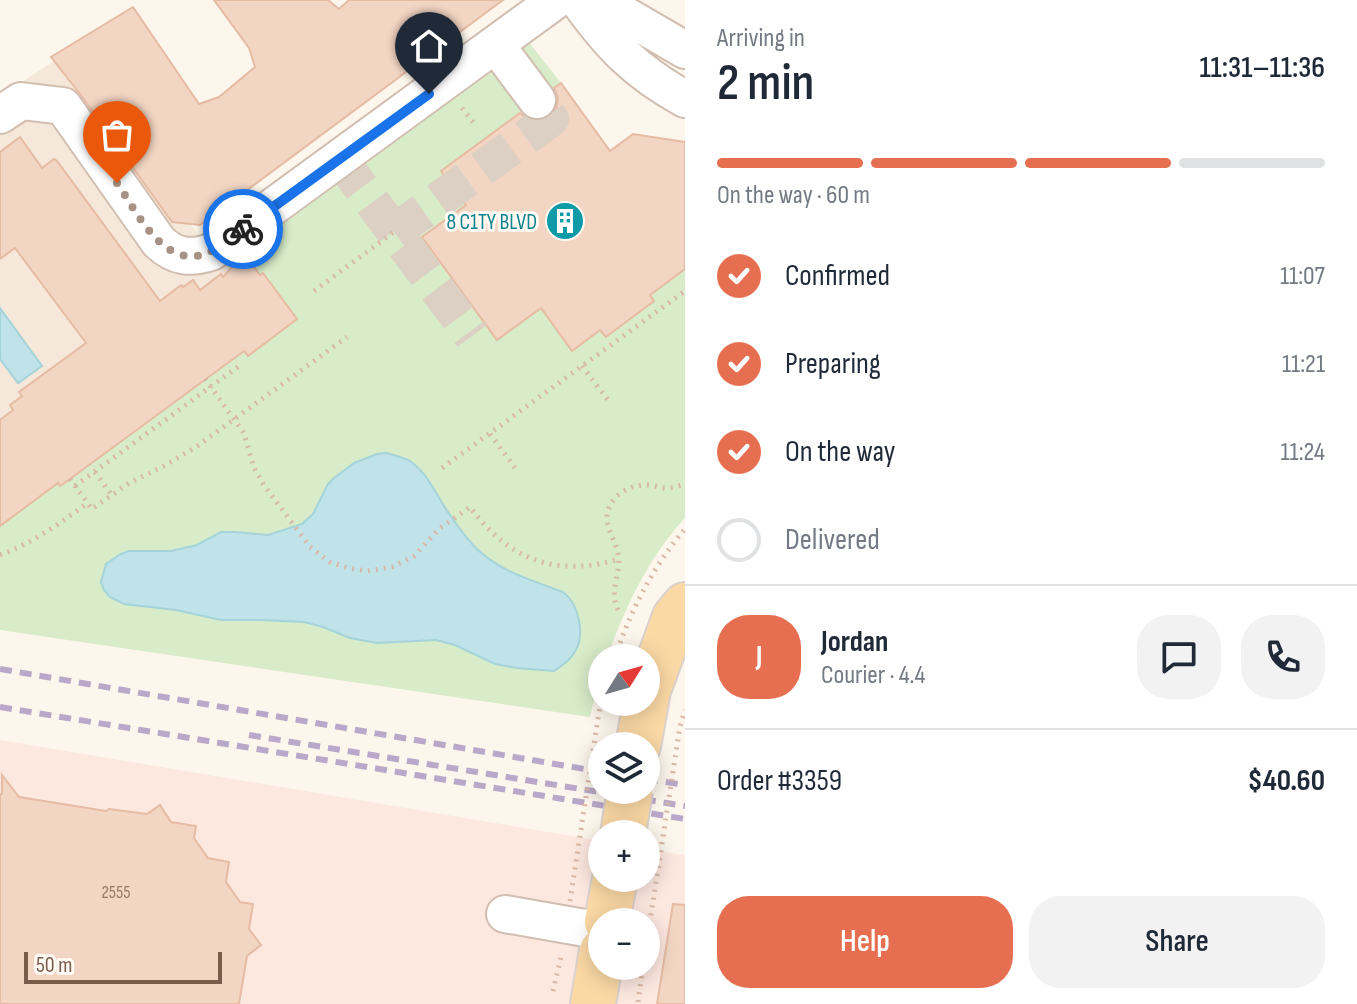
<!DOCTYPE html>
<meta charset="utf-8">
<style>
body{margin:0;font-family:"Sofia Sans Condensed",sans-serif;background:#f2f2f3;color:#1f2937;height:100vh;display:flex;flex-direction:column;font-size:30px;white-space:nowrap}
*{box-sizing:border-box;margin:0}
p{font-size:26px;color:#747a83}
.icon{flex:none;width:44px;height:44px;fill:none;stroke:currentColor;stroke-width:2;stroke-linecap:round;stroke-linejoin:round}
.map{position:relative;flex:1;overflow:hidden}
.drawer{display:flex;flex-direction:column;background:#fff;width:672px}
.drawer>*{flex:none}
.needle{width:52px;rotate:53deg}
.tools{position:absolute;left:588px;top:644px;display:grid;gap:16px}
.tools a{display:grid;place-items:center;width:72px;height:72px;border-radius:50%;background:#fff;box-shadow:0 4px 20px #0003;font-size:40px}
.scale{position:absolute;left:24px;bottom:20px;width:198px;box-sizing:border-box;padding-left:8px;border:4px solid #7a5c4d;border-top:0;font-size:22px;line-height:28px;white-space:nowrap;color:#7a5c4d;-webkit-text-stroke:6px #fffaf3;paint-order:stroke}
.pin{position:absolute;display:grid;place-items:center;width:68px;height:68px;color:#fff;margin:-82px -34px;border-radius:50% 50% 50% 0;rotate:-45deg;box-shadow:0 0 8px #0007}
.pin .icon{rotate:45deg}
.courier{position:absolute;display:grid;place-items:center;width:80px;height:80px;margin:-40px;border:6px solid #1a73e8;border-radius:50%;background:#fff;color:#222;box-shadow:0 2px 10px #0007}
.summary em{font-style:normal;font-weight:600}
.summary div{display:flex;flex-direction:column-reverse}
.summary{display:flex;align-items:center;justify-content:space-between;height:136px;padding:0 32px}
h1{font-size:52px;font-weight:600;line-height:60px}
.bar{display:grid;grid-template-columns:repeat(4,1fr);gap:12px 8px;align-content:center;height:96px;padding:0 32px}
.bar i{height:10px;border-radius:6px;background:#e0e1e3}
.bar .current{background:#e76f51}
.bar p{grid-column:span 4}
.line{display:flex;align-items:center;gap:20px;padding:0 32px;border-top:2px solid #e0e1e3}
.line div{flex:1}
.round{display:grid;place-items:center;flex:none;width:84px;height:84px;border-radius:32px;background:#f2f2f3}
ol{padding:0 32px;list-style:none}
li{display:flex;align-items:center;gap:24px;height:88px}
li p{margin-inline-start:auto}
li .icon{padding:8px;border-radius:50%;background:#e76f51;color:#fff;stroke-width:4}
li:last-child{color:#747a83}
li i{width:44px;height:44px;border:4px solid #e0e1e3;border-radius:50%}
.cta{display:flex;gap:16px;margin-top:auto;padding:16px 32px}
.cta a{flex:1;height:92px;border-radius:32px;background:#e76f51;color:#fff;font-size:32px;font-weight:600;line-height:92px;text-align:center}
.cta a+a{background:#f2f2f3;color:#1f2937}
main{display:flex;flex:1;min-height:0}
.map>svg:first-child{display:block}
.residential{fill:#f5e8da}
.commercial{fill:#fde8e0;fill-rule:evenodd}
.green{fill:#d8ecc9}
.water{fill:#bfe3e8;stroke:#a5d3da;stroke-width:2}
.building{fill:#f3d5c3;stroke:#e6bba3;stroke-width:2}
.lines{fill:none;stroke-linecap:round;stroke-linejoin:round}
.minor-tunnel{stroke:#dcd0c4;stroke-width:36;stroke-dasharray:36 18;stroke-linecap:butt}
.minor-casing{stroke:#d1beb0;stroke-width:40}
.major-casing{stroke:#dad1cd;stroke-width:48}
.path{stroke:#d9b8a5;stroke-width:5;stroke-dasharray:2 6;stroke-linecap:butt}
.minor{stroke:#fff;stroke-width:36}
.major{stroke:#fbd9a5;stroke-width:44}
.rail{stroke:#b9a8c9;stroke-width:6;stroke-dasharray:12 8;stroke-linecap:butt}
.major-bridge-casing{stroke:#dad1cd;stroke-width:48;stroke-linecap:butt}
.path-bridge{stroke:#d9b8a5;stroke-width:5;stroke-dasharray:2 6;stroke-linecap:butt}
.major-bridge{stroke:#fbd9a5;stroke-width:44}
.done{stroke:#a89285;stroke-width:8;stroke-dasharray:0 14.4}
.route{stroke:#1a73e8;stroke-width:10}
.labels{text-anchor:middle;stroke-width:6;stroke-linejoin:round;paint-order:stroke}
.number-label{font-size:18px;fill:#987a6a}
.culture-label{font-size:22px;fill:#0d838f;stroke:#fffaf3;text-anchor:end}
</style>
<main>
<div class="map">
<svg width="685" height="1004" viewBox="0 0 685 1004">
<rect width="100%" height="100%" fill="#fdf6ec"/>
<path class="residential" d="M71 50 210 252 243 228 326 338 0 560V96Z"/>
<path class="commercial" d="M0 740 602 841V878H646V849L685 855V1004H0ZM602 922H646V966H602Z"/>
<path class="green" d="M527 40 561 83 442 170 466 205 422 238 497 339 541 308 572 351 600 330 606 336 654 301 650 295 685 269V518C648 558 625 608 607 658H602C602 676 594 698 590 717L0 630V526L50 473 59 485 244 351 248 355 297 319 263 273 257 276C251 267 247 259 240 250Z"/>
<path class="water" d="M0 308 42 366 18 383 0 359Z
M386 453C394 455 402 457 410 461 426 472 434 490 444 506 453 520 463 534 474 546 499 572 532 580 563 592 579 604 586 636 574 653 570 661 561 666 554 671L517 668 495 664 455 645 436 640 377 643 350 638 323 627 304 622 259 620H221L176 610 124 604 110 597 104 590 101 582 106 564 121 554 129 551H171L197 545 221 532H235L268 535 302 524 313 514 328 484 334 478 354 463 377 454Z"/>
<path class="building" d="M214 0H328L339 9 349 0H503L200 225 172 222 80 94 51 57 133 7 199 104 219 97 255 67 249 48Z
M561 83 610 151 633 134 685 142V269L650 295 654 301 606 337 600 330 572 351 541 308 497 340 422 237 466 205 441 171 520 113 528 119 539 121 550 116 556 108 558 98 554 88Z
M20 137 42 168 54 159 57 161 160 301 181 285 183 287 193 280 200 290 221 274 223 277 244 254 260 275 263 273 297 319 248 356 244 351 70 479 60 486 58 483 0 526V420L13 410 10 405 22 396 19 392 86 343 15 248 0 259V152Z
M2 775 19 797 106 811 109 809 147 814 160 805 171 822 196 826 194 838 208 858 229 862 226 882 240 902 253 904 249 929 261 945 247 956 239 1004H0V794H2Z
M673 904 685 905V1004H657Z"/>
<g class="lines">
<path class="minor-tunnel" d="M340 159 472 336
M394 232 551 119 537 100"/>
<defs>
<path id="minor" d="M578 0C610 45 636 72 685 99
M599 0 685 50
M496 45 537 100
M0 115 21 101 63 106 159 242C175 257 190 259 211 252L556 0
M505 914 602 931"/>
<path id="major" d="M638 746 648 690 675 617 685 605
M607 922 615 878
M593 1004 602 951"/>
</defs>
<use href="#minor" class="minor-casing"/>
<use href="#major" class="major-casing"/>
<path class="path" d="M462 108 476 126
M314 291 394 232
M582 366 611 404
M205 379 244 433 254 468 264 485 310 547 330 562 348 568 367 571 392 567 414 556 440 528 470 507C509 560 556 578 619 559
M490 434 518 472
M442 468 685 291
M95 472 111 494
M70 479 92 509 129 483 164 466 196 447 347 337
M75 486 239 366
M0 555C31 544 60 523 88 503
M618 610C608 589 622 574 618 554 616 541 607 531 607 517 608 497 629 484 648 485 654 485 660 488 666 488 673 488 679 486 685 484
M615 658C629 613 654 565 685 529
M553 991 562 953
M638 1002 643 966"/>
<use href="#minor" class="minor"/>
<use href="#major" class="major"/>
<path class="rail" d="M0 669 602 772
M0 707 685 819
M249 735 685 806
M646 779 685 785"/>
<defs>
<path id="major-bridge" d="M623 834 630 790"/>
</defs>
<use href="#major-bridge" class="major-bridge-casing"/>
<path class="path-bridge" d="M570 901 599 712 602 700
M646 947 680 726 685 710"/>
<use href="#major-bridge" class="major-bridge"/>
</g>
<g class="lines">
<path class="done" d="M117 183C137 212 164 271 207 253 220 248 232 237 243 229"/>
<path class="route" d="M243 229 429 94"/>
</g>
<defs>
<symbol id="building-disc" viewBox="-11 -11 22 22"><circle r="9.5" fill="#0f9aa8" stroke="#fffaf3"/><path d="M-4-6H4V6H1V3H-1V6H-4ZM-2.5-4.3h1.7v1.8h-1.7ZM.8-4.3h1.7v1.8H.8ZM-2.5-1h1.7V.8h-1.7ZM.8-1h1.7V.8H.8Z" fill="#fff"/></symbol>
</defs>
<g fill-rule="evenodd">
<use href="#building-disc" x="543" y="199" width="44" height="44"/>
</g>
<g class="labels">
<g class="number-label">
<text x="116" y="898">2555</text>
</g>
<g class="culture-label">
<text x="537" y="229">8 C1TY BLVD</text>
</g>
</g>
</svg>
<div class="tools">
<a><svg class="needle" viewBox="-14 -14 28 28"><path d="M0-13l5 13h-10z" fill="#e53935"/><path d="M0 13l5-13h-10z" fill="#747a83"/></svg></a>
<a><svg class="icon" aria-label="layers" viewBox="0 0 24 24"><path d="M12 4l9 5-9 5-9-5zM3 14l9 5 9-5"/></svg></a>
<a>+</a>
<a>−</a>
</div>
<div class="scale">50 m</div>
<div class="pin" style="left:117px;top:183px;background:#ea580c"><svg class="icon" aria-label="bag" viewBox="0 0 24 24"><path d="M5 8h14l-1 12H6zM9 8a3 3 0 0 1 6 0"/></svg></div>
<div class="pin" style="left:429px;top:94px;background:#1f2937"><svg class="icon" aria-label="home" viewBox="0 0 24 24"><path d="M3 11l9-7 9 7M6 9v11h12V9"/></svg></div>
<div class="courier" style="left:243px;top:229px"><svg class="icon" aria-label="bike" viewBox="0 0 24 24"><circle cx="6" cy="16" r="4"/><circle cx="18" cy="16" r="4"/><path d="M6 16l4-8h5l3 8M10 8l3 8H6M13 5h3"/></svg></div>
</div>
<section class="drawer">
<div class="summary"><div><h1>2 min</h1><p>Arriving in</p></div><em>11:31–11:36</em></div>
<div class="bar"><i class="current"></i><i class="current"></i><i class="current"></i><i></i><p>On the way · 60 m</p></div>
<ol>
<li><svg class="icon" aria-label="check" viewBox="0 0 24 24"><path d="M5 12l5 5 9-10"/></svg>Confirmed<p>11:07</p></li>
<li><svg class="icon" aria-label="check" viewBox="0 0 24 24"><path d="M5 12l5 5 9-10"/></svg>Preparing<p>11:21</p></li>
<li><svg class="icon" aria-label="check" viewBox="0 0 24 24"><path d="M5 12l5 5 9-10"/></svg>On the way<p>11:24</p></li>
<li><i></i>Delivered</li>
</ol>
<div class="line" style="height:144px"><b class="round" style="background:#e76f51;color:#fff">J</b><div><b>Jordan</b><p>Courier · 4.4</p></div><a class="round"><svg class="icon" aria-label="chat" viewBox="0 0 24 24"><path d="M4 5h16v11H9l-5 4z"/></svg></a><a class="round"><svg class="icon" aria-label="phone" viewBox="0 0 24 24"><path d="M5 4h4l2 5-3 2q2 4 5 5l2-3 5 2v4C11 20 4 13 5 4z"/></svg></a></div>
<div class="line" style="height:104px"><div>Order #3359</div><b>$40.60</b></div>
<div class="cta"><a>Help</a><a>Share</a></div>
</section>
</main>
